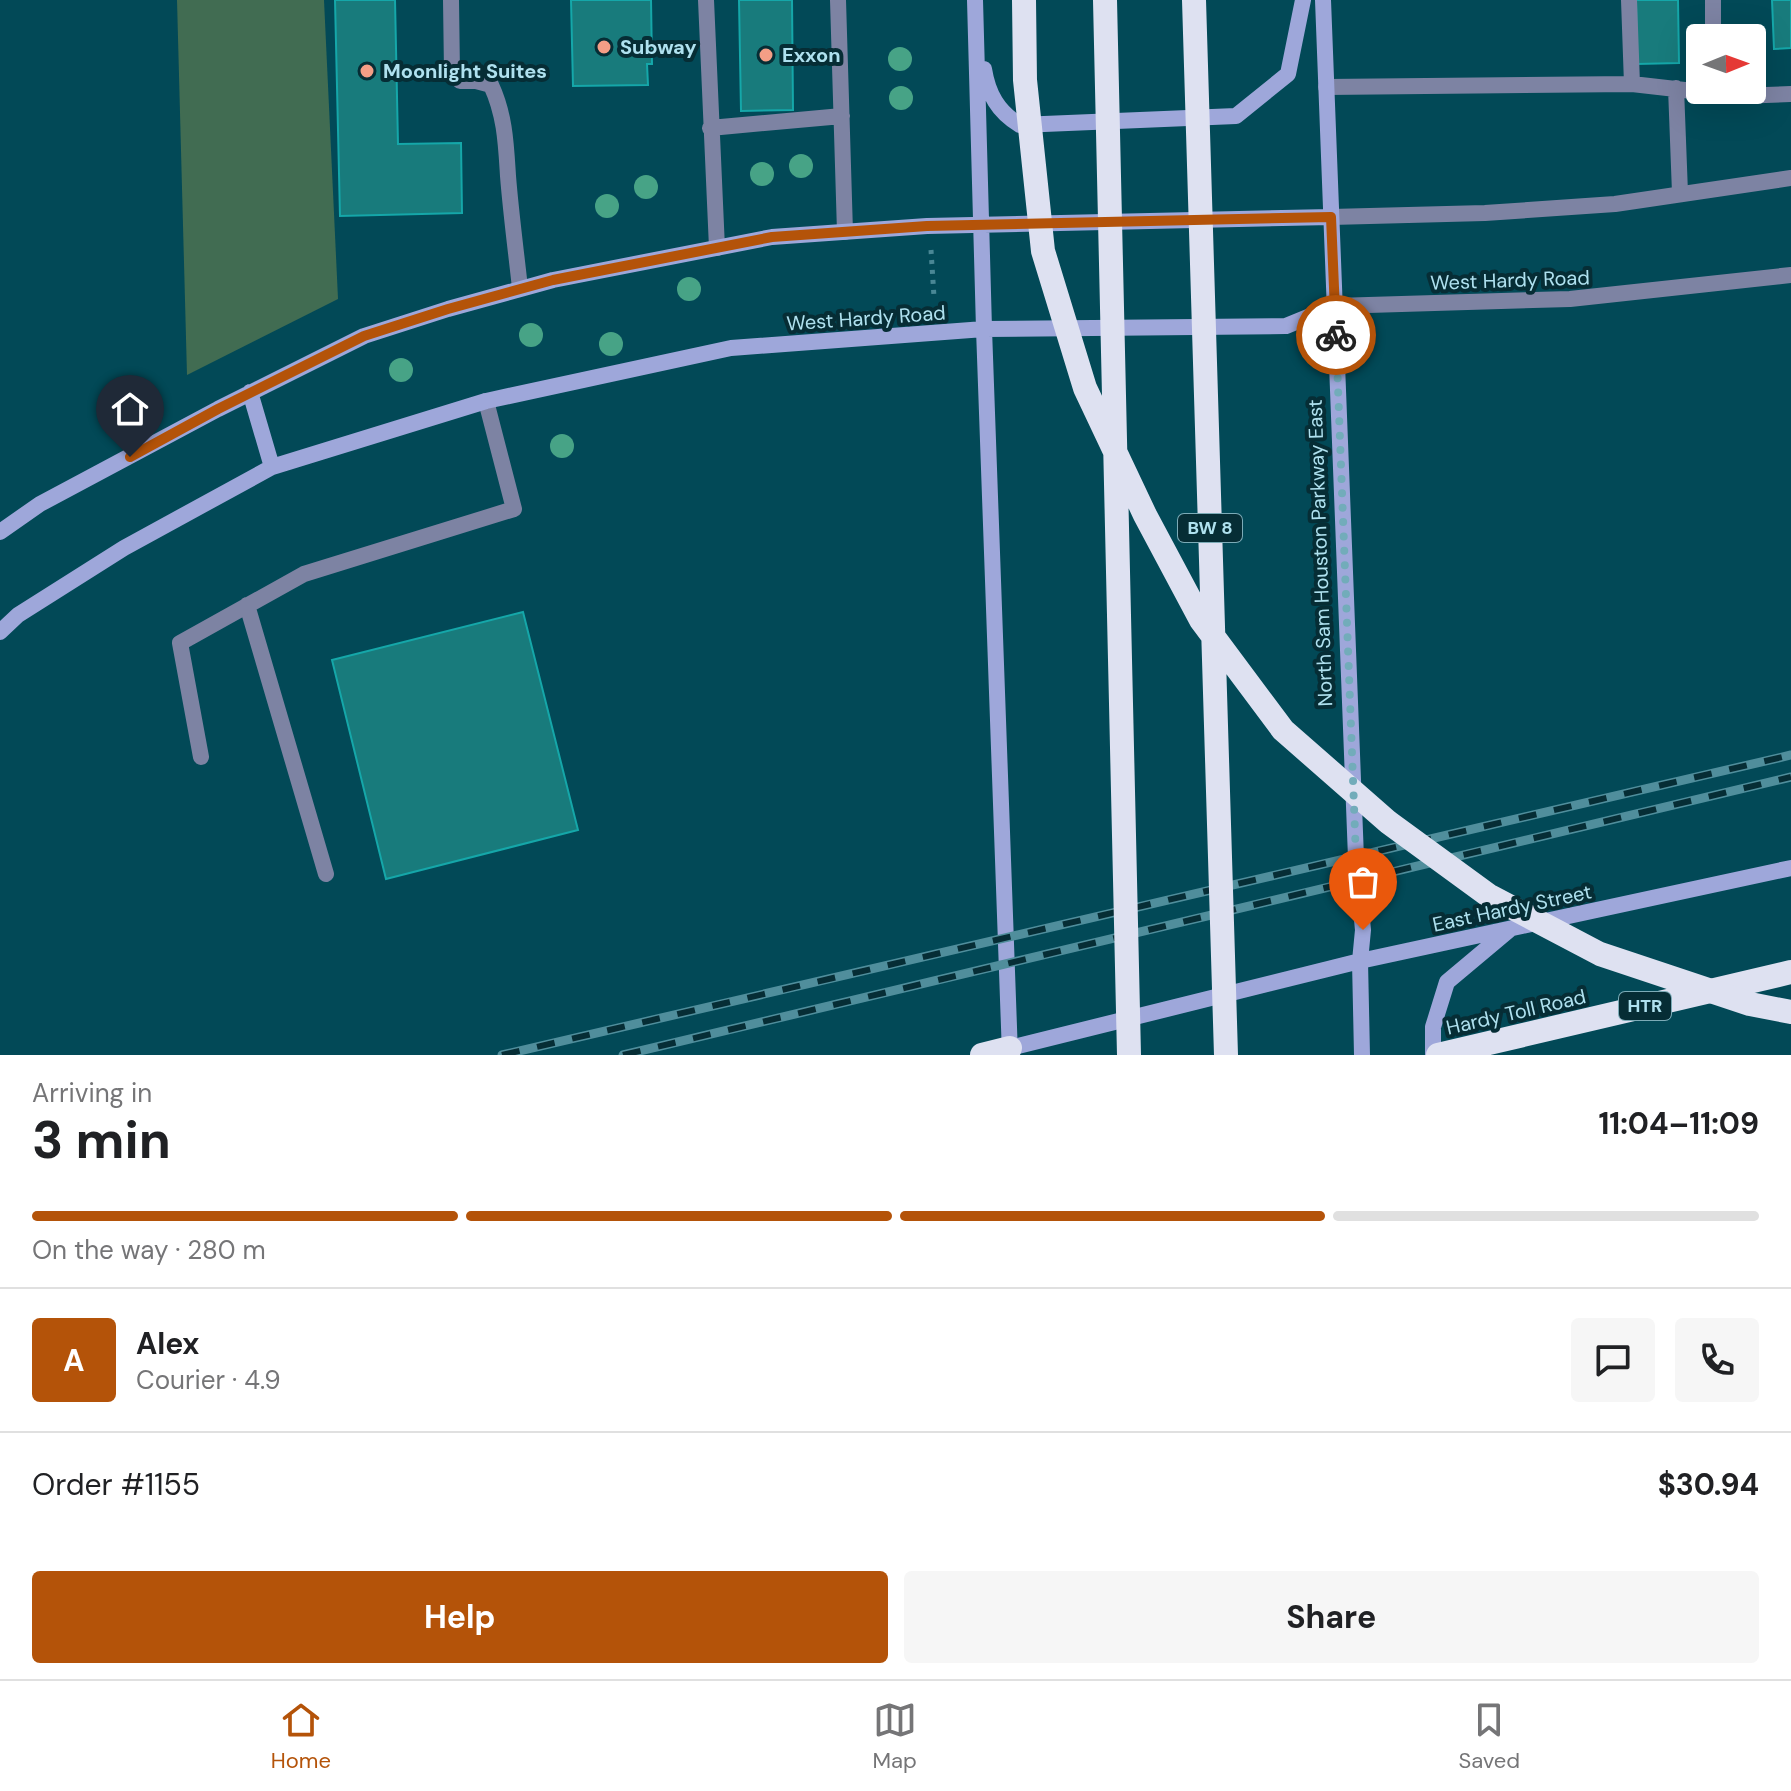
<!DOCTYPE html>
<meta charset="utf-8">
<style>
body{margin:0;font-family:"DM Sans",sans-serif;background:#f6f6f6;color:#202124;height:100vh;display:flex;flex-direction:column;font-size:30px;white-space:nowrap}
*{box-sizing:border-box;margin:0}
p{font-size:26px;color:#757577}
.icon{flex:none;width:44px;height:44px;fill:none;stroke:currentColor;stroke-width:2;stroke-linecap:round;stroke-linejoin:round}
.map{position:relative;height:1055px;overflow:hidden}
.drawer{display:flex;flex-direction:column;background:#fff;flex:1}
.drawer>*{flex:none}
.needle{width:52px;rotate:89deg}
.buttons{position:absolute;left:1686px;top:24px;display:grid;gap:16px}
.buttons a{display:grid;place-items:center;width:80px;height:80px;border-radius:8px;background:#fff;box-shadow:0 8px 32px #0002;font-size:40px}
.pin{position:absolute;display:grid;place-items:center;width:68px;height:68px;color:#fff;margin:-82px -34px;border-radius:50% 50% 50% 0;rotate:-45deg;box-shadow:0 0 8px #0007}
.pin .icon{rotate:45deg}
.courier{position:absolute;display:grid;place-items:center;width:80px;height:80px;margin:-40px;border:6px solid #b45309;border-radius:50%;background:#fff;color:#222;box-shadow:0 2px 10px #0007}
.headline em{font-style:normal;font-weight:700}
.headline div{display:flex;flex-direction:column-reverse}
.headline{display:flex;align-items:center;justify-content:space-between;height:136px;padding:0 32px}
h1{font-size:52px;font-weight:700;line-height:60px}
.bar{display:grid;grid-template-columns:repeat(4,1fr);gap:12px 8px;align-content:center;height:96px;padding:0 32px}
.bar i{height:10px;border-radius:6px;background:#e0e0e0}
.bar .selected{background:#b45309}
.bar p{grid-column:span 4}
.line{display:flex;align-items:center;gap:20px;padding:0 32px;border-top:2px solid #e0e0e0}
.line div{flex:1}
.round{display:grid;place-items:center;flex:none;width:84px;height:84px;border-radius:8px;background:#f6f6f6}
.cta{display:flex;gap:16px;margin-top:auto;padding:16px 32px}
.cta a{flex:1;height:92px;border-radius:8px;background:#b45309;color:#fff;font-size:32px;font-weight:700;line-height:92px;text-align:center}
.cta a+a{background:#f6f6f6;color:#202124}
.menu{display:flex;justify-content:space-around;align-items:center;height:112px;border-top:2px solid #e0e0e0;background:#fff;font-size:22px;color:#757577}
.menu a{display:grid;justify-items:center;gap:4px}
.menu .selected{color:#b45309}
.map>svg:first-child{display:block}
.green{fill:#416c52}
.building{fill:#187b7c;stroke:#15a7a9;stroke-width:2}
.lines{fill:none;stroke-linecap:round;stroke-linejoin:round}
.path{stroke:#498795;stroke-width:5;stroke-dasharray:4 6;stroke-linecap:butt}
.service{stroke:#7d83a3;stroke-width:16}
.tertiary{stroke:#7d83a3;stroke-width:16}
.secondary{stroke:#9ea7da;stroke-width:16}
.motorway{stroke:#dee1f1;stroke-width:24}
.rail-casing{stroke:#508e9c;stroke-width:9}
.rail{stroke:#062d35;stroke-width:6;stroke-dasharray:18;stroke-linecap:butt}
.motorway-bridge{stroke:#dee1f1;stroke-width:24}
.tree{fill:#47a386}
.done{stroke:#72acba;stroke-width:8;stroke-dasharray:0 14.4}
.route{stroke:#b45309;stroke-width:10}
.poi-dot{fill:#f49e86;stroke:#062d35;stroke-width:3}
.labels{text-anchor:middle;stroke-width:8;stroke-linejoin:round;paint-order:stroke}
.shield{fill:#062d35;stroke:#7cabb7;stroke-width:2}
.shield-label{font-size:18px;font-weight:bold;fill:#afe1ef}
.poi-label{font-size:20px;font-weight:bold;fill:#afe1ef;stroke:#062d35;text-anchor:start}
.street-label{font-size:20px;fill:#afe1ef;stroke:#062d35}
</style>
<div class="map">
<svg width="1791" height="1055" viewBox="0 0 1791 1055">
<rect width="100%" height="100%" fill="#024957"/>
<path class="green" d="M177 0H324L338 299 187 375Z"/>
<path class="building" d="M335 0H395L398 144 461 143 462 213 340 216Z
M571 0H651L652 64H647L648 85 573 86Z
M739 0H792L793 110 741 111Z
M1636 0H1678L1679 63 1637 64Z
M1772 0H1791V48L1774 49Z
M523 612 578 830 386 879 332 660Z"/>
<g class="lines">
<path class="path" d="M931 250 934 297"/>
<path class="service" d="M451 0 452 72 460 81H476L491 85C505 115 506 144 508 176 511 214 516 251 520 288
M706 0 717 248
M838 0 845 232
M1629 0 1632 84
M1713 0V38
M1326 87 1632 84 1737 96 1791 94
M1676 88 1680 193
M710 128 842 116
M247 605 326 874
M201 757 180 643 304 574 514 509 486 401"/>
<path class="tertiary" d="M1331 217 1485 213 1615 204 1791 178
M1335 306 1570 299 1791 275"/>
<path class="secondary" d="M975 0 984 329 1010 1055
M1323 0 1356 858 1363 930 1360 961 1362 1055
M984 69C988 94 998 112 1020 125L1236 116 1288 74 1303 0
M250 392 272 467
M0 532 40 504 218 409 364 336 448 309 553 280 772 237 927 226 1331 217
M0 632 18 615 124 548 272 467 486 401 731 348 984 329 1286 326 1335 306
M1010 1048 1360 961 1791 868
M1433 1055V1027L1447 982 1509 930"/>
<path class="motorway" d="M982 1055 1010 1048
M1438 1055 1791 972"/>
<defs>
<path id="rail" d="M502 1055 1791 755
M623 1055 1791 777"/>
</defs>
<use href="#rail" class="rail-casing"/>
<use href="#rail" class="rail"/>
<path class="motorway-bridge" d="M1024 0 1025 80 1043 251 1085 388 1145 515 1201 620 1283 730 1388 822 1488 895 1600 954 1750 1004 1791 1012
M1105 0 1129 1055
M1194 0 1226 1055"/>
</g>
<g class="tree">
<circle cx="900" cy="59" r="12"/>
<circle cx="901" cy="98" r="12"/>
<circle cx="801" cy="166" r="12"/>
<circle cx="762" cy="174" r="12"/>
<circle cx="646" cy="187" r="12"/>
<circle cx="607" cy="206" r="12"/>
<circle cx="689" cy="289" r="12"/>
<circle cx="531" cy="335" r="12"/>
<circle cx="611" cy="344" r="12"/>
<circle cx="401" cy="370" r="12"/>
<circle cx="562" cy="446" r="12"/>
</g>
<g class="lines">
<path class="done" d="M1336 335 1356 858 1363 930"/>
<path class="route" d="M130 457 218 409 364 336 448 309 553 280 772 237 927 226 1331 217 1336 335"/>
</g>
<g class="poi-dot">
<circle cx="604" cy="47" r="8"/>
<circle cx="766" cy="55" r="8"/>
<circle cx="367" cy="71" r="8"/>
</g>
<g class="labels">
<g class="shield">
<rect x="1178" y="514" width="64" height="28" rx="6"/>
<rect x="1619" y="992" width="52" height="28" rx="6"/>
</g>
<g class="shield-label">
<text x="1210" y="534">BW 8</text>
<text x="1645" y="1012">HTR</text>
</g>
<g class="poi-label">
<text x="620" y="54">Subway</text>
<text x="782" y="62">Exxon</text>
<text x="383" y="78">Moonlight Suites</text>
</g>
<g class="street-label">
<text transform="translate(1510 280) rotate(-2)" y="7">West Hardy Road</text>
<text transform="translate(866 318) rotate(-4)" y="7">West Hardy Road</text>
<text transform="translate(1320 553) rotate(-92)" y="7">North Sam Houston Parkway East</text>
<text transform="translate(1512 908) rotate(-12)" y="7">East Hardy Street</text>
<text transform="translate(1516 1012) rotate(-13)" y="7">Hardy Toll Road</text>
</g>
</g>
</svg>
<div class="buttons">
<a><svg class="needle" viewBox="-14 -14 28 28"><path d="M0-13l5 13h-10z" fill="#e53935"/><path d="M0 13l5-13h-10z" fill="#757577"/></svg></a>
</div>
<div class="pin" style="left:1363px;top:930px;background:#ea580c"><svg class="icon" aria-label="bag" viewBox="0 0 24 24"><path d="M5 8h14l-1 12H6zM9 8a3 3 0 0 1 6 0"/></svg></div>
<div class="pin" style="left:130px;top:457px;background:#1f2937"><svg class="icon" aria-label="home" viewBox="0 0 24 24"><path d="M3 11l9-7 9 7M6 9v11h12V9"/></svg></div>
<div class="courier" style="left:1336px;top:335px"><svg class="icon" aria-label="bike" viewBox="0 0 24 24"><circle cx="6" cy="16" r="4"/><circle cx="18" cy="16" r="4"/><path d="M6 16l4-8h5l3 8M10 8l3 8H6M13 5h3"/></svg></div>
</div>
<section class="drawer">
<div class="headline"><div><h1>3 min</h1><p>Arriving in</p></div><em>11:04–11:09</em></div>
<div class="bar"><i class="selected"></i><i class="selected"></i><i class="selected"></i><i></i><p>On the way · 280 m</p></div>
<div class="line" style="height:144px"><b class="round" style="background:#b45309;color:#fff">A</b><div><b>Alex</b><p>Courier · 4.9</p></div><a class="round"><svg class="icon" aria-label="chat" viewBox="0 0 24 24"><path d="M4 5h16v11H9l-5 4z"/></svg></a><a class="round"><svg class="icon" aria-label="phone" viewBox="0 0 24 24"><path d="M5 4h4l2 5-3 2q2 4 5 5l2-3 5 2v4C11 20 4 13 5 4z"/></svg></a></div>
<div class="line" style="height:104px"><div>Order #1155</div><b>$30.94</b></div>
<div class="cta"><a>Help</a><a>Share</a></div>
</section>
<nav class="menu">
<a class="selected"><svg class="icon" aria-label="home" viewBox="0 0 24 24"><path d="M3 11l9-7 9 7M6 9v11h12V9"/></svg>Home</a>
<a><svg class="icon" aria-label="map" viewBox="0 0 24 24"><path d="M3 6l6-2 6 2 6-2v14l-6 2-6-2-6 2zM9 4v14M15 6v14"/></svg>Map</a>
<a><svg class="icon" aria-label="saved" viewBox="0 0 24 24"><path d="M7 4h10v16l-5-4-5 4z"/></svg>Saved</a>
</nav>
